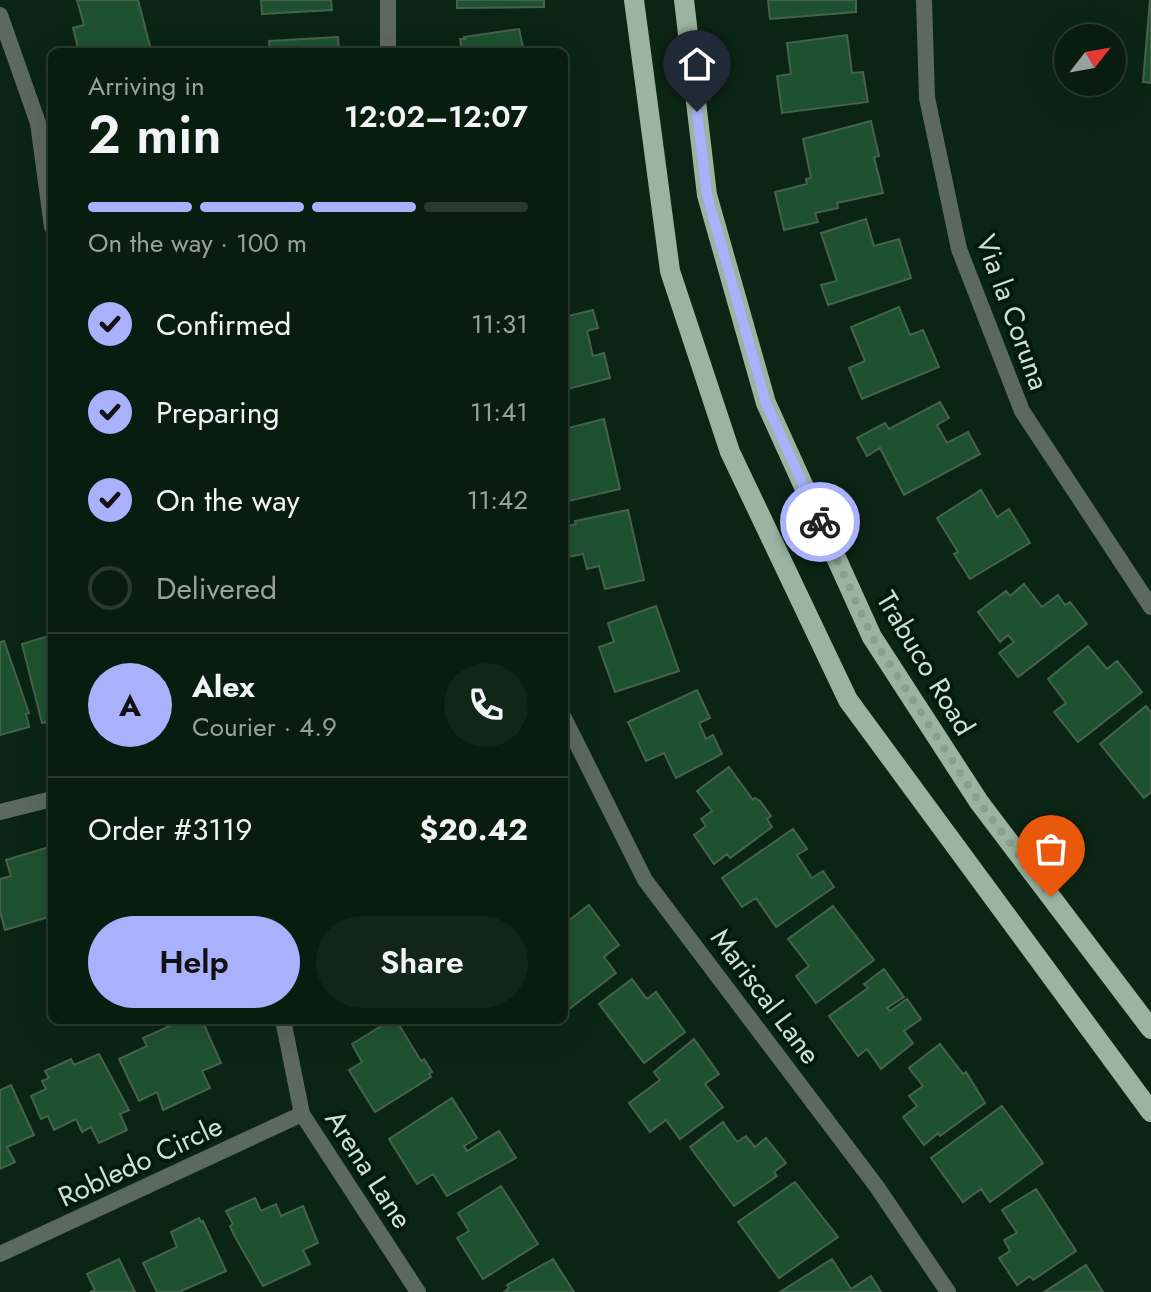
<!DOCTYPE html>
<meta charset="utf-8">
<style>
body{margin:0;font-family:Jost,sans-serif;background:#112518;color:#f1f3f6;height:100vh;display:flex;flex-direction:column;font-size:30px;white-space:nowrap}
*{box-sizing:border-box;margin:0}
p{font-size:26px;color:#98a19e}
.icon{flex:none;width:44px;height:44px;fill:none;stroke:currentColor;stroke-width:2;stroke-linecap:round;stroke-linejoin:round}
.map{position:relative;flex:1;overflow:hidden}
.drawer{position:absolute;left:48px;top:48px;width:520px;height:976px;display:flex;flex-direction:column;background:#081c0f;border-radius:12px;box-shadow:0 8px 32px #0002,0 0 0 2px #293a2f}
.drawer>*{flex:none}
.needle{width:52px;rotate:59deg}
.buttons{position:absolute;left:1054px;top:24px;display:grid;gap:16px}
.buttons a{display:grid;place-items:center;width:72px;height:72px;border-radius:50%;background:#081c0f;box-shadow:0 8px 32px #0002,0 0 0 2px #293a2f;font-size:40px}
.pin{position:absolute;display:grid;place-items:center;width:68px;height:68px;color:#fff;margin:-82px -34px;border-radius:50% 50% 50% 0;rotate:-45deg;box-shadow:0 0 8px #0007}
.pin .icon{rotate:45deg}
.courier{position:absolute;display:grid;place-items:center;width:80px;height:80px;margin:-40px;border:6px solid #a9b0fc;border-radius:50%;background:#fff;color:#222;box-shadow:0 2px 10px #0007}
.head em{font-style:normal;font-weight:600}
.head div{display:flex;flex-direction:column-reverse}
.head{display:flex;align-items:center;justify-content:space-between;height:136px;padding:0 40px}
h1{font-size:52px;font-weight:600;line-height:60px}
.bar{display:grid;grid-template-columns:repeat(4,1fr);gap:12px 8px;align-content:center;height:96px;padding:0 40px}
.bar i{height:10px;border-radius:6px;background:#293a2f}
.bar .active{background:#a9b0fc}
.bar p{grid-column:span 4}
.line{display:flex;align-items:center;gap:20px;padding:0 40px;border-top:2px solid #293a2f}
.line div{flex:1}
.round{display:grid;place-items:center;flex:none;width:84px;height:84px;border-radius:42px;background:#112518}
ol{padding:0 40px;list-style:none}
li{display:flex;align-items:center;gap:24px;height:88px}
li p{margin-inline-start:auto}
li .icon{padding:8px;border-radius:50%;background:#a9b0fc;color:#111;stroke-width:4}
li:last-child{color:#98a19e}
li i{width:44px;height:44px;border:4px solid #293a2f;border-radius:50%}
.cta{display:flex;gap:16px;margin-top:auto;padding:16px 40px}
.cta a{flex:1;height:92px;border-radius:48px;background:#a9b0fc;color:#111;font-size:32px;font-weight:600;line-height:92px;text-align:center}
.cta a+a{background:#112518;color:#f1f3f6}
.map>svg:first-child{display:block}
.building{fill:#1e5130;stroke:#46614d;stroke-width:2}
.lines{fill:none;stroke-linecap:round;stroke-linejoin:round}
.minor{stroke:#5c695f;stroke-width:16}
.primary{stroke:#9bb4a1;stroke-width:20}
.done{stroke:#8b9f91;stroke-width:8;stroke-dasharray:0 14.4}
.route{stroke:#a9b0fc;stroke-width:10}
.labels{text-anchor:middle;stroke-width:8;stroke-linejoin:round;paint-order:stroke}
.street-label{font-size:28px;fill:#d0e0d4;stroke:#021b0b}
</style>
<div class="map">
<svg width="1151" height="1292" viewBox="0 0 1151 1292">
<rect width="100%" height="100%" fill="#0b2514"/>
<path class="building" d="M77 0H138L151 50 79 52 73 28 84 25Z
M261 0H331L332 10 262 14Z
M457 0H544V7L457 8Z
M768 0H856V12L770 19Z
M1150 0H1151V83L1143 82Z
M519 29 524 52H462L460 39H465L464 37Z
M847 35 852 73 863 72 868 102 782 113 777 76 791 74 787 43Z
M338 37 339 52H270L269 41Z
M871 121 879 156 874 157 883 193 837 203 838 208 815 213 818 222 784 230 775 192 807 184 806 179 811 178 803 139Z
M866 219 874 246 899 239 911 278 828 305 821 285 837 281 821 233Z
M899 307 910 335 923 330 939 367 862 399 849 368 865 361 851 327Z
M593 310 598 328 587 331 593 356 604 353 610 378 564 390V317Z
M940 402 949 418 937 425 947 443 968 432 980 454 904 495 880 448 867 456 857 438 885 423 889 429Z
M604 419 620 489 564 502V429Z
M981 490 997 517 1009 509 1030 543 970 579 954 554 958 552 937 518Z
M628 510 644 580 605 589 599 566 587 569 583 554 568 557 564 527 576 524 575 521Z
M1024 584 1042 607 1058 595 1065 605 1070 602 1087 624 1018 677 999 653 1014 642 1008 635 1000 642 978 612 1006 591 1010 596Z
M656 606 679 671 615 692 599 647 614 642 608 623Z
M52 635V721L42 723 22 644Z
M4 641 29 713 26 714 29 727 0 735V642Z
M1088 646 1107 669 1117 661 1142 692 1078 742 1054 712 1066 703 1048 679Z
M697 690 710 718 699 723 706 739 713 735 722 754 676 778 664 753 646 761 628 722Z
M1146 706 1151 712V792L1144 798 1100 744Z
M729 767 753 800 755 798 760 801 771 816 767 819 772 827 730 858 727 854 714 864 694 835 706 826 701 819 712 811 697 791Z
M793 829 807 849 797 855 812 878 823 871 834 887 776 927 756 898 742 907 722 878Z
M52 846V916L5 930 0 911V879L11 876 6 860Z
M589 905 619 945 604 957 616 973 564 1013V924Z
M833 906 874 960 816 1003 796 976 809 966 788 939Z
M884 969 904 997 887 1008 890 1011 907 999 921 1019 904 1031 913 1043 881 1069 867 1049 858 1056 829 1016 868 988 864 984Z
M632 979 647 999 656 992 685 1032 644 1063 599 1004Z
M183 1020H202L221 1063 202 1071 210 1088 163 1110 157 1092 139 1101 119 1059 147 1046 143 1038Z
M391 1020H396L421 1061 424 1059 432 1072 429 1074 431 1077 375 1112 349 1070 362 1062 352 1044Z
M694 1039 719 1074 705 1084 723 1107 680 1139 666 1120 650 1132 629 1103 660 1080 654 1072Z
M940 1044 963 1074 966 1072 985 1103 940 1136 938 1133 924 1145 903 1117 917 1106 909 1096 923 1086 909 1068Z
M99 1054 129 1110 120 1114 127 1130 99 1143 91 1127 82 1132 76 1119 54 1130 48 1116 41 1119 31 1096 46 1089 42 1081 49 1078 45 1071 71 1059 74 1065Z
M11 1085 34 1135 7 1147 15 1162 0 1169V1090Z
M452 1098 477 1138 464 1146 467 1151 499 1131 516 1158 447 1196 433 1174 417 1184 389 1139Z
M1002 1106 1043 1163 990 1202 981 1189 963 1202 931 1158Z
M723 1122 737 1142 746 1136 755 1147 766 1138 786 1163 774 1172 777 1176 734 1206 690 1147Z
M795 1182 838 1237 779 1278 738 1222Z
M501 1186 538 1244 483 1279 457 1238 469 1231 458 1213Z
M1036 1189 1076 1251 1033 1280 1030 1276 1017 1285 999 1258 1010 1251 1004 1240 1017 1233 1002 1210Z
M255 1198 261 1211 276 1204 281 1216 303 1206 318 1243 303 1250 310 1264 263 1286 234 1235 230 1226 233 1224 226 1211Z
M199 1218 201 1222 203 1221 226 1271 179 1292H157L143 1263 177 1247 171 1232Z
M119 1259 135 1292H90L95 1290 87 1274Z
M553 1259 574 1292H504L509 1288 507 1285Z
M832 1259 851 1289 871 1276 881 1292H780Z
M1086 1265 1103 1292H1044Z"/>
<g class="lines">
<path class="minor" d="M388 0V52
M924 0 927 98 959 249 1022 411 1151 607
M0 15 38 123 52 227
M564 718 645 880 877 1187 948 1292
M0 812 52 799
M283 1020 302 1114 418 1292
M0 1254 302 1114"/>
<path class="primary" d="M634 0 670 271 730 452 848 700 1151 1112
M684 0 707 195 766 403 872 637 979 802 1151 1029"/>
</g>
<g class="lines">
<path class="done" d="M820 522 872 637 979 802 1051 897"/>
<path class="route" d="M697 112 707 195 766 403 820 522"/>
</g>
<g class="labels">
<g class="street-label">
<text transform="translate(1013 312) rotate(70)" y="10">Via la Coruna</text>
<text transform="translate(926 663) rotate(59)" y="10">Trabuco Road</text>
<text transform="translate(766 996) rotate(53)" y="10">Mariscal Lane</text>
<text transform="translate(140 1161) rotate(-25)" y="10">Robledo Circle</text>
<text transform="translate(369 1169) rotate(57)" y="10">Arena Lane</text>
</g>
</g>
</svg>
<div class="buttons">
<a><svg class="needle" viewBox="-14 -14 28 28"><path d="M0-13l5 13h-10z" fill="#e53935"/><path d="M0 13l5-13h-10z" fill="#98a19e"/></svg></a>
</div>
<div class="pin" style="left:1051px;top:897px;background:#ea580c"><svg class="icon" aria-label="bag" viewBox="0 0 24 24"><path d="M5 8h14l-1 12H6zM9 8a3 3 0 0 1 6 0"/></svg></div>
<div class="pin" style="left:697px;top:112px;background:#1f2937"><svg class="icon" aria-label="home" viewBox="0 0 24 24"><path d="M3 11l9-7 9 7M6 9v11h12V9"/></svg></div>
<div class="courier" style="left:820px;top:522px"><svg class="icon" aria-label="bike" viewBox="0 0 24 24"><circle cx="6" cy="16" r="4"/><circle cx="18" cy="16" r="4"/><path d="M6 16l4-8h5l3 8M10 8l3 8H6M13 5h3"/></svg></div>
<section class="drawer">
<div class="head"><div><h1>2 min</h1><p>Arriving in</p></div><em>12:02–12:07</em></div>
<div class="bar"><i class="active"></i><i class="active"></i><i class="active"></i><i></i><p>On the way · 100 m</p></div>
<ol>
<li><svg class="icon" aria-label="check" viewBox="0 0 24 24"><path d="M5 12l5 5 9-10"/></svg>Confirmed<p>11:31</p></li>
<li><svg class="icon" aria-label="check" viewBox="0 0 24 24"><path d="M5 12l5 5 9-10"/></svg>Preparing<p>11:41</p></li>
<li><svg class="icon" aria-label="check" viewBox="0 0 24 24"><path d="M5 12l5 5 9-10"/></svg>On the way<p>11:42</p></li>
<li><i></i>Delivered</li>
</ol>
<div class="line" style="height:144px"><b class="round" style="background:#a9b0fc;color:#111">A</b><div><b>Alex</b><p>Courier · 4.9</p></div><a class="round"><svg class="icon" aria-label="phone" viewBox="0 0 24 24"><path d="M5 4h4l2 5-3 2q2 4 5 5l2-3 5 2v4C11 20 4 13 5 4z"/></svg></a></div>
<div class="line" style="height:104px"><div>Order #3119</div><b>$20.42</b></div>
<div class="cta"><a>Help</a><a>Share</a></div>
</section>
</div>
